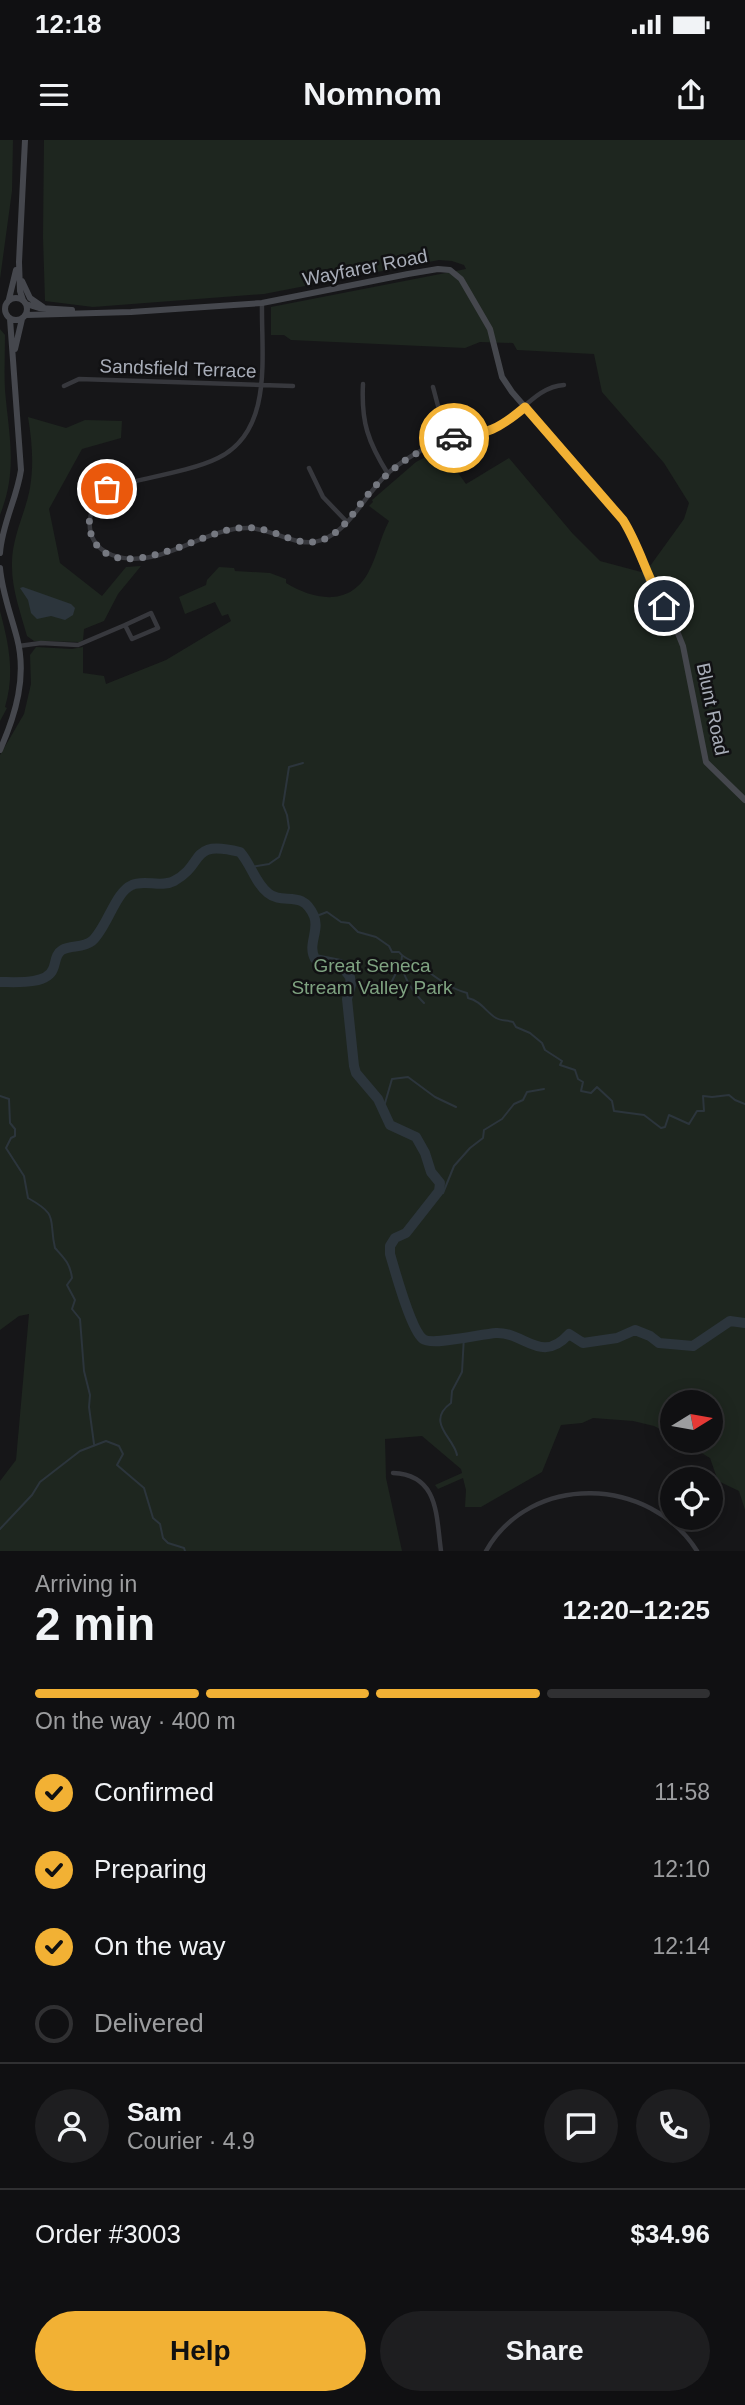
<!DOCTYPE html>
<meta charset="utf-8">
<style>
body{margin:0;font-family:Helvetica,sans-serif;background:#1e1e20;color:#f1f3f6;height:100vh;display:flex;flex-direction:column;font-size:26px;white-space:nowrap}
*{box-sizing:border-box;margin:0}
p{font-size:23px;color:#9c9d9f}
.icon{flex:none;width:38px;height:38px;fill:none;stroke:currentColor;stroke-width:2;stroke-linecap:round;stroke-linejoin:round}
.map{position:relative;height:1411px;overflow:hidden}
.sheet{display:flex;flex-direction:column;background:#101012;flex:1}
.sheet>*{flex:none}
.needle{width:46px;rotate:79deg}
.fabs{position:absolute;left:660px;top:1250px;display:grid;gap:14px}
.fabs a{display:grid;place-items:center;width:63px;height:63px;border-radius:50%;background:#101012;box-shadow:0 4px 18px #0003,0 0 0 2px #303032;font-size:35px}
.pin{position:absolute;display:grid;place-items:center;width:60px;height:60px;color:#fff;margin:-30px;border:4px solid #fff;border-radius:50%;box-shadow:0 2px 7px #0007}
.courier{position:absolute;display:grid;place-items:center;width:70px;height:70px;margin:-35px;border:5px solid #f2b134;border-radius:50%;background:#fff;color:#222;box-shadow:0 2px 9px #0007}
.overview em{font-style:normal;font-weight:600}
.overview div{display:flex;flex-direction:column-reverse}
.overview{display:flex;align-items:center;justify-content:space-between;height:119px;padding:0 35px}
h1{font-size:46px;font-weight:600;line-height:52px}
.bar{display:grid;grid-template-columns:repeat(4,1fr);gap:10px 7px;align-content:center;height:84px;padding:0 35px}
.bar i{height:9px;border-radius:5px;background:#303032}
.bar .selected{background:#f2b134}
.bar p{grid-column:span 4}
.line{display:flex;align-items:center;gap:18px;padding:0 35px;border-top:2px solid #303032}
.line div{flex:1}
.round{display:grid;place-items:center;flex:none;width:74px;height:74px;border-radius:37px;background:#1e1e20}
ol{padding:0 35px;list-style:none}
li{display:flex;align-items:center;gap:21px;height:77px}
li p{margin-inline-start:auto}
li .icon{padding:7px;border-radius:50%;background:#f2b134;color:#111;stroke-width:4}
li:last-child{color:#9c9d9f}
li i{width:38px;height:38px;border:4px solid #303032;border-radius:50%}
.action{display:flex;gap:14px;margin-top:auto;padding:14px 35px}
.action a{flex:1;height:80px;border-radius:42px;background:#f2b134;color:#111;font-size:28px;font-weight:600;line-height:80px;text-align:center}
.action a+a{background:#1e1e20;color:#f1f3f6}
.status{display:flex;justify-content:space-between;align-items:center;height:49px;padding:0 35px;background:#101012;direction:ltr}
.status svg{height:19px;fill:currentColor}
header{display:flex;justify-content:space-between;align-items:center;height:91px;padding:0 35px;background:#101012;font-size:32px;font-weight:600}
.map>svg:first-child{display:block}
.green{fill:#1e261f}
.water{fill:#2c353c}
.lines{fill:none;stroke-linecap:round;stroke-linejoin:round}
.stream{stroke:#2c353c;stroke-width:2}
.river{stroke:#2c353c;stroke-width:10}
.street{stroke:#37383d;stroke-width:4.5}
.secondary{stroke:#45474d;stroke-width:6}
.done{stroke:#757880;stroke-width:7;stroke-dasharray:0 12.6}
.route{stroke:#f2b134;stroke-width:9}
.labels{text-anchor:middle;stroke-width:5;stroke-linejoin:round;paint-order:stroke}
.street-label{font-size:19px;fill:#a8adb8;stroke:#111113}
.park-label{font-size:19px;fill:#7fa381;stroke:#111113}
</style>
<div class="status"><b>12:18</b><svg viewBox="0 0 49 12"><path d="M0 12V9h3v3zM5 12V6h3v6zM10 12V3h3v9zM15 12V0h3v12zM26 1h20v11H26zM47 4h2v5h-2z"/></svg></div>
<header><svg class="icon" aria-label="menu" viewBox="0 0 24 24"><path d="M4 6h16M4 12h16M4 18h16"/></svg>Nomnom<svg class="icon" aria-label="share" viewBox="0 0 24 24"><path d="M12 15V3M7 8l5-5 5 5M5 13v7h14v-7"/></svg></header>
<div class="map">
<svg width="745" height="1411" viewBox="0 0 745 1411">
<rect width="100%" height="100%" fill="#161618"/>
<path class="green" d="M0 0H13L12 51 0 139Z
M44 0H745V1370L739 1351 718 1341 710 1318 680 1300H710V1262H672V1295L654 1286 633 1281 593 1278 582 1283 561 1285 542 1332 481 1367H465L466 1350 463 1338 438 1349 435 1345 462 1333 461 1329 422 1296 385 1299 386 1338 402 1411H0V1341L16 1320 29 1174 19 1176 0 1190V615L24 574 31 544 30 515 36 507 72 509 83 507V533L104 536 106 544 166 520 231 481 228 474 222 476 215 462 185 474 179 457 206 445 207 440 219 427 234 428 235 431 270 433 286 439V443C314 460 349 467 368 433 377 417 380 398 389 381L369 366 373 362 372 360 416 322 441 309 466 344 509 318 573 394 600 421 645 433 684 379 689 363 664 323 602 252 594 214 517 210 513 203 480 202 465 208 291 200 284 195H271V167L466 129 464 125 452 121 439 120 264 154 93 167 45 161 43 97Z
M0 189 5 195C5 213 4 232 5 250 9 297 18 329 0 375Z
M28 277 66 288 85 280 122 281 121 298 82 309 49 369 60 423 102 456 126 427 141 426 118 454 104 481 84 489 83 500 80 502 34 501 27 496C21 474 12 450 12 427 11 398 25 375 30 348 34 324 32 301 28 277Z
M0 471C9 505 15 533 5 567L7 568 0 581Z"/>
<path class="water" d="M23 447 71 464 75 468 73 475 65 480 51 476 37 479 31 473 28 460 20 448Z"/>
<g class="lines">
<path class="stream" d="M251 727 269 724 279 717 289 688 287 675 283 665 289 627 303 623
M314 777 327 772 341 782 349 783 358 792 376 797 389 806 392 812H399C405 820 415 821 422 827 435 837 451 849 467 853L468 858C481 861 486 872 496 878 501 881 507 880 513 882L516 887 530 893 542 903 545 910 562 921 560 925 575 930 578 939 583 942 581 951 591 953 597 947 612 961 614 971 644 975 661 988 665 987 669 975 689 984 697 971H704L703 956 712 957 729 955 735 960 745 964
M402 816C399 833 413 852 424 863
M388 849 400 825
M0 956 9 959 10 983 15 989V996L11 998 6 1008 24 1036 28 1058C60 1076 48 1078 55 1108 64 1118 70 1123 72 1138L67 1145 75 1160 72 1169 80 1179 84 1231 90 1255 89 1267 94 1304
M383 970 392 939 408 937 435 957 456 967
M439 1051 443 1053 454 1026 470 1008 483 998 484 990 502 979 514 964 523 960 527 952 544 949
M457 1315C454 1298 425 1282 451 1263L452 1251 462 1232 464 1196
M0 1389 32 1355 40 1342 80 1311 106 1301 119 1306 123 1314 117 1325 144 1348 153 1378 160 1384 163 1398 168 1403 184 1408 185 1411"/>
<path class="river" d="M0 842C15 842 47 845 53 829 56 823 55 814 62 810 71 805 83 808 92 801 107 788 115 752 132 745 144 739 161 748 174 741 206 724 188 699 240 712 251 724 255 743 268 753 283 766 302 748 314 776 320 791 307 804 315 819L340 824 350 837 351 845 347 859 354 926 356 933 378 959 390 985 416 997 425 1013 431 1032 440 1043 439 1051 406 1093 395 1098 390 1106V1114C395 1131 411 1190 423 1199 432 1206 481 1194 496 1193 525 1192 541 1225 569 1194L583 1203 617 1198 635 1190 650 1196 659 1203 693 1206 730 1181 745 1183"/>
<path class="street" d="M262 163C261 215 274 291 218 318 192 331 144 338 115 346 86 357 78 403 112 415 160 432 203 386 250 388 273 389 298 409 322 400 351 389 366 353 388 333 407 317 429 304 453 299 467 296 482 297 494 290 518 277 537 246 564 245
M363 244C361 282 368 302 388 334
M64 246 79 239 293 246
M433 247 447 300
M309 328 323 357 347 382
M19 506 41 503 78 505 125 485 132 499 158 488 151 473 125 485
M393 1333C439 1335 436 1375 441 1411
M486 1411C531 1332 650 1336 697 1411"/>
<path class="secondary" d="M22 141 30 158 43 167
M5 169a11 11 0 1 1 22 0a11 11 0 1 1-22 0Z
M9 159 16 130
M23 160 20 151 19 122 25 0
M26 164 39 168 72 170
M26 175 131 172 262 163 408 134 438 129 450 130 461 139 490 189 502 237 512 252 623 380 633 398 650 444 673 481 683 506 706 622 745 660
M15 209 22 179
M0 413C2 384 17 358 21 330L10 179
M0 428C2 452 11 475 17 498 27 536 16 574 0 610"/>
</g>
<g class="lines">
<path class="done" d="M107 349C91 362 84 382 94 401 117 441 187 402 218 393 231 388 246 386 260 389 280 392 301 408 322 400 344 392 355 369 370 352 392 326 421 307 454 298"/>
<path class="route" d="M454 298C487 294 499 289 525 267L623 380C640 407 647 438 664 466"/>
</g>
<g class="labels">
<g class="street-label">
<text transform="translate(365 127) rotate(-11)" y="7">Wayfarer Road</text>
<text transform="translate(178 228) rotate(2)" y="7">Sandsfield Terrace</text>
<text transform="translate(713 569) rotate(78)" y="7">Blunt Road</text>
</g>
<g class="park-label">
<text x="372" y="832">Great Seneca<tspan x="372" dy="22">Stream Valley Park</tspan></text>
</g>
</g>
</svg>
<div class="fabs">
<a><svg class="needle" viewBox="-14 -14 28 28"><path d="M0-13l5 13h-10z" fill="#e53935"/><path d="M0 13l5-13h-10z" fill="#9c9d9f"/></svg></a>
<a><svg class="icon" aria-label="locate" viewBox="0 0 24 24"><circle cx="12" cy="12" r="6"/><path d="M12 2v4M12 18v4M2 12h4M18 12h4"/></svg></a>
</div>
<div class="pin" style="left:107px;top:349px;background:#ea580c"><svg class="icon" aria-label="bag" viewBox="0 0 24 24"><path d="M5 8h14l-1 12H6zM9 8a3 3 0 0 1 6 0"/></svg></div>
<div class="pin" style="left:664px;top:466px;background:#1f2937"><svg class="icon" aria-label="home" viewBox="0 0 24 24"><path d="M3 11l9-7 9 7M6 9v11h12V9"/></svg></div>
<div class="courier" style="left:454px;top:298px"><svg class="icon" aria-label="car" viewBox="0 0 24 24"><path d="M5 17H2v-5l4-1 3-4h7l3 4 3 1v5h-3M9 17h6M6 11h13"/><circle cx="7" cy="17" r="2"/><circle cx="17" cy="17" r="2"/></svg></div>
</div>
<section class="sheet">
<div class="overview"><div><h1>2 min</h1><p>Arriving in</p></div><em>12:20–12:25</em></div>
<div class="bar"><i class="selected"></i><i class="selected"></i><i class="selected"></i><i></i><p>On the way · 400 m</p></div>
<ol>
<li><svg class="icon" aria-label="check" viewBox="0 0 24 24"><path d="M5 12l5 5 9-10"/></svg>Confirmed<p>11:58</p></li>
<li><svg class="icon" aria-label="check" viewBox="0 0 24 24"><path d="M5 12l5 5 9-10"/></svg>Preparing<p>12:10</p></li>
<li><svg class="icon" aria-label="check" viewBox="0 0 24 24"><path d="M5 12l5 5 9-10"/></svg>On the way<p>12:14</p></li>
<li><i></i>Delivered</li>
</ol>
<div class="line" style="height:126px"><a class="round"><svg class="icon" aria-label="person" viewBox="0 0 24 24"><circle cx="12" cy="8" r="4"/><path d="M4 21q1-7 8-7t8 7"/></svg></a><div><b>Sam</b><p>Courier · 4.9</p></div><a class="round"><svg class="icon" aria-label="chat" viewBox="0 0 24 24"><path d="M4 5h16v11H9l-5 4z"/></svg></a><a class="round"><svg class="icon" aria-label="phone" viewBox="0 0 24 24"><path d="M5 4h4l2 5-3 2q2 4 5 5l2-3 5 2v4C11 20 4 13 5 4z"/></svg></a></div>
<div class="line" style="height:91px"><div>Order #3003</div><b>$34.96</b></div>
<div class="action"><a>Help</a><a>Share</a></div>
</section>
